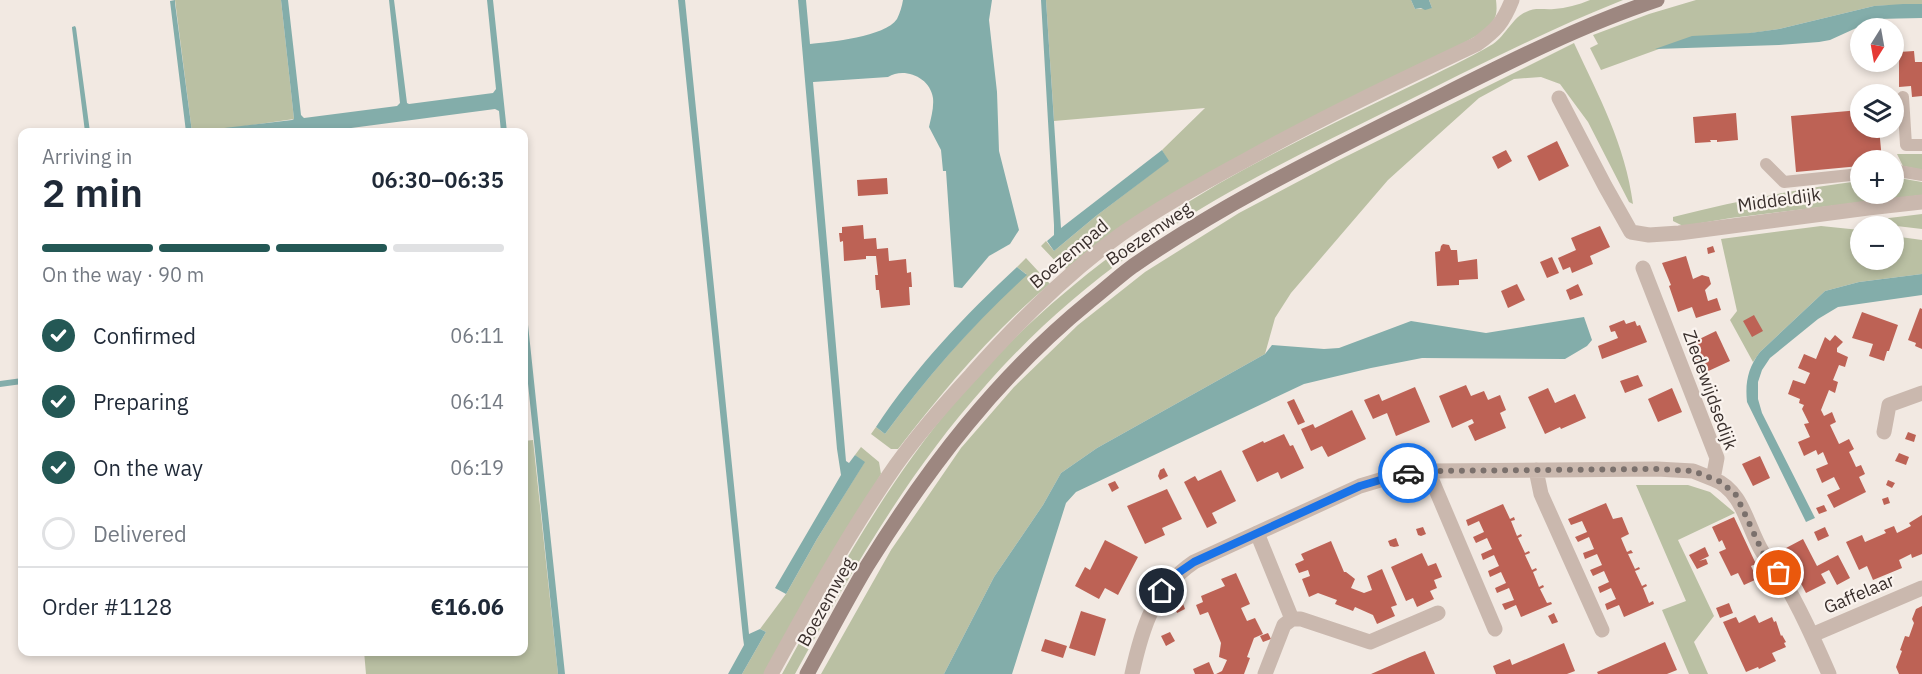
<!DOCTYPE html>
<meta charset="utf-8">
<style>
body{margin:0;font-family:"IBM Plex Sans",sans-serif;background:#f6f6f7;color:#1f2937;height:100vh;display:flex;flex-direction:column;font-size:22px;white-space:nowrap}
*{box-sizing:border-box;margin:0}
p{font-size:20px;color:#747a83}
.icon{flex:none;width:33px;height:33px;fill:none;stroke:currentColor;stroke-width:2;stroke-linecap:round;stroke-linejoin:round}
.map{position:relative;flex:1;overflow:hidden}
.details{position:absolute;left:18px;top:128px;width:510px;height:528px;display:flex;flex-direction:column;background:#fff;border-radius:12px;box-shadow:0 3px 9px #0003}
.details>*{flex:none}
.needle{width:39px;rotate:191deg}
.controls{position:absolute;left:1850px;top:18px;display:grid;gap:12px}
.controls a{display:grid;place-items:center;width:54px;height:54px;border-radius:50%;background:#fff;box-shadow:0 3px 9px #0003;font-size:30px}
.pin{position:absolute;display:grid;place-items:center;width:51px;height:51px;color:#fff;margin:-26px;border:3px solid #fff;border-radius:50%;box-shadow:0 2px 6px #0007}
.courier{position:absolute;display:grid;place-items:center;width:60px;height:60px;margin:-30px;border:4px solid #1a73e8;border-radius:50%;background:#fff;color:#222;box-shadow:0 2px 8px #0007}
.overview em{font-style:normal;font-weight:600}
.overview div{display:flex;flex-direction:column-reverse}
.overview{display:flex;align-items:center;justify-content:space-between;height:102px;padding:0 24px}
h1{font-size:39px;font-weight:600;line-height:45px}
.bar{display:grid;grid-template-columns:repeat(4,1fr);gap:9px 6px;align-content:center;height:72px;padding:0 24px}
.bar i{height:8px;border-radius:4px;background:#e0e1e3}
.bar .current{background:#245855}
.bar p{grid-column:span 4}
.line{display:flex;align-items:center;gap:15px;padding:0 24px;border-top:2px solid #e0e1e3}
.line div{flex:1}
ol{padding:0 24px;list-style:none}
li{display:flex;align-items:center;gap:18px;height:66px}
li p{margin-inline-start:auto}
li .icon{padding:6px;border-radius:50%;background:#245855;color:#fff;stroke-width:4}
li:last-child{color:#747a83}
li i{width:33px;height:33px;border:3px solid #e0e1e3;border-radius:50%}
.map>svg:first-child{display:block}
.green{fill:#bac0a3}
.water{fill:#83adaa}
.building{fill:#bd6255}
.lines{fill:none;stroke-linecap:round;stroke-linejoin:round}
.lane{stroke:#cab8ae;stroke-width:12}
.street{stroke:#cab8ae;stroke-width:15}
.secondary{stroke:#9d8780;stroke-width:15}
.done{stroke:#7a706c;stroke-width:6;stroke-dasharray:0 10.8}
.route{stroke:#1a73e8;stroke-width:8}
.labels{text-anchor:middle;stroke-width:4.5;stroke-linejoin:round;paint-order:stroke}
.street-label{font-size:18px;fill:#392f2c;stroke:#faf3ee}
</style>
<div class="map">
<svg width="1922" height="674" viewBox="0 0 1922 674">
<rect width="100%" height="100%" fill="#f2e9e2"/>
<path class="green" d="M175 0H281L294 119 217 130V132H192Z
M1046 0H1411L1415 9 1432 8 1429 0H1496C1498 17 1495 20 1483 32L1067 269 1060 266 1041 246 1046 241 1054 251 1096 216 1168 161 1162 150 1205 108 1054 121Z
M1590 0H1623C1545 31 1469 70 1393 108 1315 147 1234 185 1161 234 1097 275 1036 328 986 385 908 472 851 572 795 674H782C823 600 863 525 913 456 993 344 1100 254 1218 184 1282 147 1349 116 1415 84 1441 71 1468 59 1493 44 1506 35 1513 17 1526 12 1535 7 1544 10 1554 9 1566 8 1578 5 1590 0Z
M1696 0H1922V4L1874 6 1779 29 1670 45 1601 70 1590 48 1598 44 1593 35 1649 14Z
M1574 43C1599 97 1625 144 1633 204L1629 202 1588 122 1560 84 1541 77 1514 79 1479 98 1388 180 1291 293 1275 318 1265 354 1097 448 1061 473 1043 505 994 577 944 674H821L891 550 961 448 1014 387 1078 325 1145 272 1239 213 1337 161Z
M1897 154H1922V170L1903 166Z
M1893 177 1922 182V195L1731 218 1683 226 1673 221V217C1735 201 1797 189 1860 181V194H1893Z
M1922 214V229L1888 225 1881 219Z
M1821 226 1860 230V260H1893V236L1922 240V274L1859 282 1825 291 1760 352 1753 362 1730 320 1737 311 1721 239Z
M1026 258 1050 284C992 332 944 390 898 449H891L871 434 876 427 885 434C928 376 973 324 1026 274L1017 267Z
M533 440 558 674H366L364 651H524V441Z
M861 447 879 462 881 474 764 674H742L766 632 760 629 786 594 817 539 864 463 855 455Z
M1636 485H1688L1710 492 1735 513 1678 540 1714 616 1694 642 1708 674H1689L1662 610 1686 601Z"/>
<path class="water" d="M175 0V3L192 132H186L170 1Z
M281 0H288L301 115 304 118 397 106 400 103 389 0H394L407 103 409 104 493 93 496 89 487 0H493L507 132H501L499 111 495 109 321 132H217V130L224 128 292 120 294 119Z
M678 0H685L749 634 760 629 766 632 742 674H728L744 645 743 638Z
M798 0H806L810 44C830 42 885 37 897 19 900 13 902 6 903 0H992L989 20 997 92 999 151 1019 230 1010 244 989 256 962 288 954 287 946 171H943L941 150 929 127C931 118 934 108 933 98 930 77 904 67 888 77L813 82 846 461 849 463 855 455 865 462 817 539 786 594 775 588 841 475 837 449Z
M1041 0H1046L1061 228 1162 150 1169 161 1096 216 1054 251 1047 241 1054 235V225Z
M1411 0H1429L1432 8 1425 10 1421 8 1415 9Z
M1903 4H1922V18L1876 19 1830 40 1819 42 1779 45 1655 49 1692 36 1750 33 1779 29 1874 6Z
M75 26 76 28 90 132H85L72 28V27Z
M1017 267 1027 275C974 323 928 376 885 434L876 427C915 368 966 314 1017 267Z
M1922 274V295L1838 307 1818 319 1770 358 1762 370 1758 382V399L1762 413 1815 518 1806 522 1747 402C1745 382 1748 368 1760 352L1825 291 1859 282Z
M524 287 565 674H558L524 345Z
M1584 317 1592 340 1587 346 1565 359 1422 358 1371 368 1304 384 1076 492 1066 503 1012 674H944L994 577 1043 505 1061 473 1097 448 1265 354 1272 345 1324 349 1339 348 1411 321 1486 333Z
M22 378V384L0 387V381Z"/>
<path class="building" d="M1914 51 1915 62H1922V96L1912 97 1911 86 1899 87V52Z
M1860 110V128H1879L1882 160H1860V166L1796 172 1791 116Z
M1736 113 1738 140 1717 142V140H1710L1711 142 1695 143 1693 117Z
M1557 141 1569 166 1539 181 1527 156Z
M1506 150 1512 161 1498 169 1492 157Z
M887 178 888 194 858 196 857 180Z
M863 225 864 239 876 238 877 249 888 248 889 261 906 259 907 273 911 272 912 287H909L910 305 881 308 879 290H876L875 275H878L876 256H866V259L844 261 843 241 840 242 839 233H842V227Z
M1600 226 1610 247 1590 256 1593 264 1572 273 1570 267 1563 270 1558 258 1576 250 1571 238Z
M1443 244 1449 245 1451 250H1457L1458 262 1477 259 1478 279 1459 280V285L1437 286 1435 252 1440 251 1441 246Z
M1713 246 1715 252 1708 254 1707 248Z
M1686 256 1693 279 1702 275 1709 277 1711 284 1705 290 1708 301 1717 298 1721 310 1696 318 1692 307 1678 312 1669 286 1671 285 1662 263Z
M1552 257 1559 273 1547 278 1540 262Z
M1517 284 1525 300 1508 308 1501 291Z
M1578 284 1583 295 1570 300 1566 290Z
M1920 308 1922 309V349L1915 346 1916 343 1908 340Z
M1862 312 1898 325 1889 351H1887L1884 361 1869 356 1873 344 1852 338Z
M1754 315 1763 331 1752 337 1743 321Z
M1624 320 1626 324 1635 321 1637 326 1640 325 1647 342 1602 359 1598 346 1618 338 1615 331 1611 332 1609 326Z
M1716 331 1730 361 1702 374 1689 344Z
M1835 335 1843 342 1837 348V352L1848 357 1845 367 1839 365 1833 380 1838 382 1835 393 1829 390 1821 410 1824 416 1832 412 1836 422 1830 425 1839 444 1849 439 1854 449 1849 452 1856 467 1861 465 1865 474 1859 477 1866 492 1834 508 1827 495 1840 489 1834 477 1822 483 1816 469 1828 464 1823 452 1818 455 1816 450 1804 456 1798 442 1810 437 1804 424 1809 423 1802 409 1804 405 1799 403 1800 399 1788 394 1793 380 1805 384 1810 373 1798 368 1804 354 1816 359 1825 337 1830 341Z
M1638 375 1643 386 1625 393 1620 381Z
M1466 385 1471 396 1484 391 1488 400 1500 395 1506 410 1500 413 1506 428 1475 441 1468 426 1474 423 1472 419 1452 428 1439 396Z
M1415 387 1430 422 1396 436 1387 413 1373 419 1364 400 1379 394 1382 401Z
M1548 388 1555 403 1575 394 1586 418 1561 429 1560 427 1545 434 1528 397Z
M1672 388 1682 412 1658 422 1648 399Z
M1294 399 1305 422 1298 425 1287 402Z
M1352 410 1366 439 1328 457 1322 446 1311 451 1301 429 1313 424 1315 428Z
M1908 432 1916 435 1914 442 1905 439Z
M1284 434 1290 446 1293 445 1304 468 1281 479 1278 472 1257 482 1242 451 1263 441 1264 443Z
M1899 453 1909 457 1906 465 1895 461Z
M1760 456 1770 478 1753 486 1742 464Z
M1164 468 1168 476 1160 480 1158 476 1160 470Z
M1221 470 1236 501 1212 513 1217 523 1207 528 1184 482 1195 476 1198 481Z
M1888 480 1895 483 1892 488 1886 485Z
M1115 481 1119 488 1112 492 1108 484Z
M1167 489 1182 519 1162 528 1165 535 1145 544 1127 506Z
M1888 497 1890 503 1884 505 1882 499Z
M1606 503 1613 519 1622 517 1629 534 1621 538 1627 552 1631 550 1633 553 1628 554 1635 569 1639 567 1640 569 1635 571 1642 586 1646 584 1647 586 1643 588 1649 603 1653 601 1654 604 1624 617 1619 605 1607 610 1605 604 1616 599 1611 588 1600 593 1598 587 1609 582 1604 571 1593 576 1590 570 1602 565 1597 554 1585 559 1583 553 1594 549 1589 537 1578 542 1575 537 1587 532 1582 521 1571 525 1568 519Z
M1503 504 1510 519 1514 517 1515 520 1511 521 1517 536 1521 534 1522 536 1518 538 1525 553 1529 551 1530 553 1525 555 1532 570 1536 568 1537 570 1533 572 1539 587 1543 585 1544 587 1540 589 1547 603 1551 602 1552 604 1521 617 1516 605 1505 610 1502 604 1514 600 1509 588 1497 593 1495 588 1506 583 1501 572 1490 577 1488 571 1499 566 1494 555 1483 560 1481 554 1492 549 1487 538 1476 543 1473 537 1484 532 1479 521 1468 526 1466 520Z
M1824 505 1827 511 1819 514 1816 508Z
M1922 515V554L1912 558 1911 554 1899 560 1902 568 1873 580 1867 566 1859 570 1846 542 1862 535 1865 542 1886 533 1884 530 1894 526 1897 533 1911 526 1909 523Z
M1734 517 1756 564 1751 566 1757 579 1744 585 1738 573 1731 576 1719 552 1726 549 1722 540 1719 542 1712 527Z
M1423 527 1426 534 1421 536 1418 535 1416 529Z
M1825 527 1829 536 1818 541 1814 532Z
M1396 538 1399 546 1394 547 1390 546 1388 541Z
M1803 539 1817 566 1838 555 1850 578 1837 585 1829 570 1821 574 1826 583 1806 593 1788 559 1791 558 1786 548Z
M1105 540 1138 557 1118 595 1105 588 1099 599 1075 586 1085 567 1090 570Z
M1331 541 1344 572H1346L1355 579 1351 588 1364 593 1372 590 1367 576 1382 569 1397 605 1391 607 1395 616 1377 624 1373 615 1355 607 1353 611 1335 604 1337 600 1318 593 1309 597 1302 579 1310 576 1308 570 1299 573 1295 564 1304 560 1301 554Z
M1705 547 1709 556 1699 561 1706 559 1708 564 1697 569 1689 555Z
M1422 553 1428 566 1436 563 1442 577 1434 580 1437 588 1430 591 1434 599 1417 607 1413 598 1406 601 1391 567Z
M1236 573 1250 604 1241 608 1247 621 1255 618 1263 634 1254 638 1247 657 1250 658 1244 674H1216L1222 671 1227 660 1219 657 1221 643 1208 612 1200 615 1196 605 1203 602 1201 596 1225 586 1221 579Z
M1182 601 1185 609 1177 613 1174 605Z
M1830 602 1833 609 1827 612 1824 605Z
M1729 603 1733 613 1720 618 1716 608Z
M1922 606V674H1899L1896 667 1902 651 1900 650 1905 636 1909 637 1914 623 1912 619 1916 609Z
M1081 611 1106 619 1095 656 1069 648Z
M1554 613 1558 622 1552 624 1548 616Z
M1755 615 1759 623 1772 617 1774 622 1776 621 1781 636 1782 635 1786 642 1784 643 1786 647 1772 653 1776 661 1759 669 1758 667 1746 672 1723 622 1736 617 1739 623Z
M1170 632 1175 641 1166 646 1161 636Z
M1268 633 1271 639 1263 642 1260 636Z
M1045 639 1067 646 1063 658 1041 651Z
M1665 642 1677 670 1667 674H1598L1597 672Z
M1564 643 1575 671 1567 674H1496L1493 666 1510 659 1512 665Z
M1425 651 1435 674H1371L1410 657Z
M1209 662 1214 674H1195L1193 669Z"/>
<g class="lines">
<path class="lane" d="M1903 97 1906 145H1922
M1766 164 1784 182 1860 174
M1893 170 1922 175"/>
<path class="street" d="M1559 98 1605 186 1631 232 1649 235 1679 233 1868 208 1922 202
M1643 268 1717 458 1713 479C1744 491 1747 528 1763 553 1768 561 1775 567 1780 575 1799 606 1814 640 1829 674
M1884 432 1889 405 1922 393
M1536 470 1541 494 1602 630
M1428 471 1495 629
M1257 533 1292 619 1284 625 1265 674
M1292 619H1301L1370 642 1438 613
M1812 635 1922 588
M771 674C810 603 850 531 896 465 919 433 945 403 971 375 1016 324 1065 275 1120 235 1160 207 1203 183 1246 160 1321 118 1399 81 1477 44 1496 30 1503 23 1512 0
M1132 674C1142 628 1153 590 1194 562L1360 486 1397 475 1428 471 1657 469 1693 471 1713 479"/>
<path class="secondary" d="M807 674C827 638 846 601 867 566 929 466 998 376 1090 301 1104 290 1118 277 1133 266 1217 208 1307 163 1397 118 1482 76 1567 30 1657 0"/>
</g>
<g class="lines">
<path class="done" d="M1408 473 1428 471 1657 469 1693 471 1721 482 1736 495 1763 553 1779 573"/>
<path class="route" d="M1162 591 1178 573 1194 562 1360 486 1397 475 1408 473"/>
</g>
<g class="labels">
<g class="street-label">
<text transform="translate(1779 200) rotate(-8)" y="6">Middeldijk</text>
<text transform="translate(1149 234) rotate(-34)" y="6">Boezemweg</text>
<text transform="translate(1069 254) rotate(-40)" y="6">Boezempad</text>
<text transform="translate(1710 390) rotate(70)" y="6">Ziedewijdsedijk</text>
<text transform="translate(1859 594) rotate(-23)" y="6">Gaffelaar</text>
<text transform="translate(826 602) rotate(-61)" y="6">Boezemweg</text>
</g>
</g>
</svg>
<div class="controls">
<a><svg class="needle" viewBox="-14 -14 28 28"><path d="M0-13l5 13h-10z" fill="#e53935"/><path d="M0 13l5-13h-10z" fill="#747a83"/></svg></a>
<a><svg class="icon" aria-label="layers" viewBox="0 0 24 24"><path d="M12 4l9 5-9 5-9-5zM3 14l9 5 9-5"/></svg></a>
<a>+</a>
<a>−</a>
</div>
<div class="pin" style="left:1779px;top:573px;background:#ea580c"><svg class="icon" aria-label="bag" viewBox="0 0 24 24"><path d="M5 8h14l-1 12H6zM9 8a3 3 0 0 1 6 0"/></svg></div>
<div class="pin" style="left:1162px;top:591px;background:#1f2937"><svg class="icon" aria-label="home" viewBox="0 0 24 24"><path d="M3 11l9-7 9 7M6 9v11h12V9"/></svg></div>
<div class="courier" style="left:1408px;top:473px"><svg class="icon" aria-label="car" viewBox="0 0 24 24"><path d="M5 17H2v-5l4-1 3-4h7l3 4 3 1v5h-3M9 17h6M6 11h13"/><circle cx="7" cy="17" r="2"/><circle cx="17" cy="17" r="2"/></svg></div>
<section class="details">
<div class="overview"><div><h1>2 min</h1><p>Arriving in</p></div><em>06:30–06:35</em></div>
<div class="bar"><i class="current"></i><i class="current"></i><i class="current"></i><i></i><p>On the way · 90 m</p></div>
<ol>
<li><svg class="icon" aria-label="check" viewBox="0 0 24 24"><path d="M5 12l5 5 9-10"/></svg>Confirmed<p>06:11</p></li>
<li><svg class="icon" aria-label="check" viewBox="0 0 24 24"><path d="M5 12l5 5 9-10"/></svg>Preparing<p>06:14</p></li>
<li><svg class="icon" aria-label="check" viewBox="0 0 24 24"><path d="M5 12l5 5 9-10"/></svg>On the way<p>06:19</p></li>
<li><i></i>Delivered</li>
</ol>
<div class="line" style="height:78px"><div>Order #1128</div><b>€16.06</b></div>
</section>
</div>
